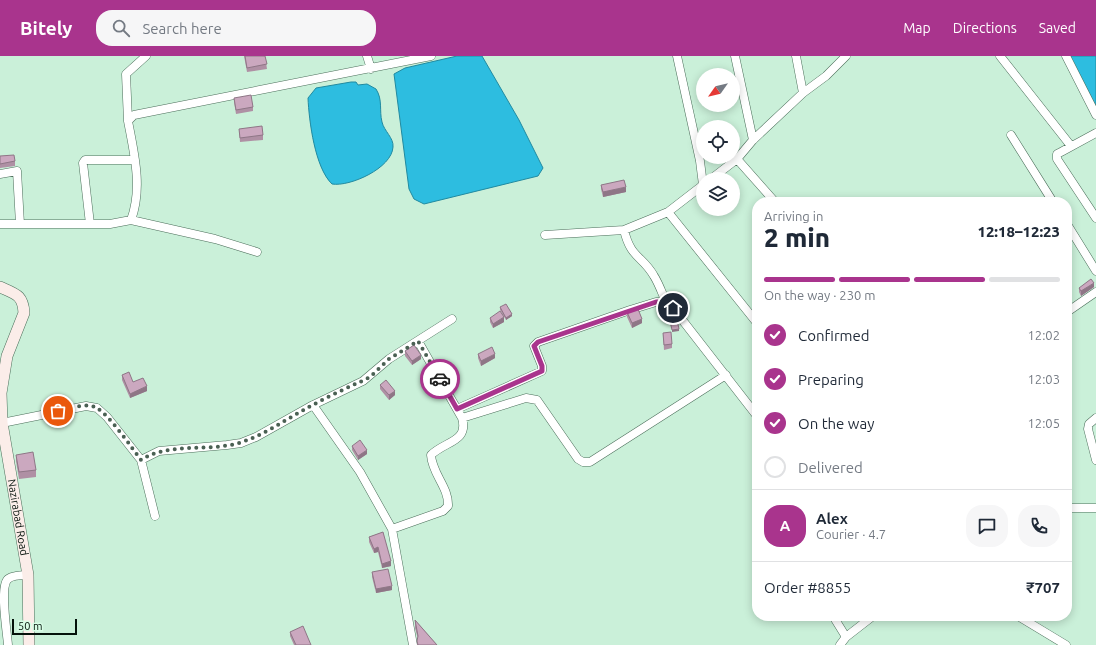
<!DOCTYPE html>
<meta charset="utf-8">
<style>
body{margin:0;font-family:Ubuntu,sans-serif;background:#f6f6f7;color:#1f2937;height:100vh;display:flex;flex-direction:column;font-size:15px;white-space:nowrap}
*{box-sizing:border-box;margin:0}
p{font-size:13px;color:#747a83}
.icon{flex:none;width:22px;height:22px;fill:none;stroke:currentColor;stroke-width:2;stroke-linecap:round;stroke-linejoin:round}
.map{position:relative;flex:1;overflow:hidden}
.side{position:absolute;left:752px;top:141px;width:320px;height:424px;display:flex;flex-direction:column;background:#fff;border-radius:16px;box-shadow:0 2px 10px #0003}
.side>*{flex:none}
.needle{width:26px;rotate:236deg}
.tools{position:absolute;left:696px;top:12px;display:grid;gap:8px}
.tools a{display:grid;place-items:center;width:44px;height:44px;border-radius:50%;background:#fff;box-shadow:0 2px 10px #0003;font-size:20px}
.scale{position:absolute;left:12px;bottom:10px;width:65px;box-sizing:border-box;padding-left:4px;border:2px solid #05120b;border-top:0;font-size:11px;line-height:14px;white-space:nowrap;color:#05120b;-webkit-text-stroke:3px #d7fee6;paint-order:stroke}
.pin{position:absolute;display:grid;place-items:center;width:34px;height:34px;color:#fff;margin:-17px;border:2px solid #fff;border-radius:50%;box-shadow:0 1px 4px #0007}
.courier{position:absolute;display:grid;place-items:center;width:40px;height:40px;margin:-20px;border:3px solid #a9348d;border-radius:50%;background:#fff;color:#222;box-shadow:0 1px 5px #0007}
.headline em{font-style:normal;font-weight:800}
.headline div{display:flex;flex-direction:column-reverse}
.headline{display:flex;align-items:center;justify-content:space-between;height:68px;padding:0 12px}
h1{font-size:26px;font-weight:800;line-height:30px}
.bar{display:grid;grid-template-columns:repeat(4,1fr);gap:6px 4px;align-content:center;height:48px;padding:0 12px}
.bar i{height:5px;border-radius:3px;background:#e0e1e3}
.bar .current{background:#a9348d}
.bar p{grid-column:span 4}
.line{display:flex;align-items:center;gap:10px;padding:0 12px;border-top:1px solid #e0e1e3}
.line div{flex:1}
.round{display:grid;place-items:center;flex:none;width:42px;height:42px;border-radius:16px;background:#f6f6f7}
ol{padding:0 12px;list-style:none}
li{display:flex;align-items:center;gap:12px;height:44px}
li p{margin-inline-start:auto}
li .icon{padding:4px;border-radius:50%;background:#a9348d;color:#fff;stroke-width:4}
li:last-child{color:#747a83}
li i{width:22px;height:22px;border:2px solid #e0e1e3;border-radius:50%}
header{display:flex;align-items:center;gap:24px;box-sizing:border-box;height:56px;padding:0 20px;background:#a9348d;color:#fff}
header strong{font-size:19px}
nav{display:flex;gap:22px;margin-inline-start:auto;font-size:14px}
.search{width:280px;height:36px;background:#f6f6f7;display:flex;align-items:center;gap:10px;box-sizing:border-box;padding:0 14px;border-radius:16px;color:#747a83;font-size:15px}
.map>svg:first-child{display:block}
.water{fill:#2dbde0;stroke:#218aa0}
.lines{fill:none;stroke-linecap:round;stroke-linejoin:round}
.minor-casing{stroke:#4b6e5a;stroke-width:9}
.secondary-casing{stroke:#4b6e5a;stroke-width:12}
.minor{stroke:#fff;stroke-width:8}
.secondary{stroke:#fbede9;stroke-width:11}
.wall{fill:#af90a4}
.shaded-wall{fill:#8e7686}
.building{fill:#cba8bf;stroke:#8e7686}
.done{stroke:#4a6053;stroke-width:4;stroke-dasharray:0 7.2}
.route{stroke:#a9348d;stroke-width:5}
.labels{text-anchor:middle;stroke-width:3;stroke-linejoin:round;paint-order:stroke}
.street-label{font-size:11px;fill:#05120b;stroke:#d7fee6}
</style>
<header>
<strong>Bitely</strong>
<div class="search"><svg class="icon" aria-label="search" viewBox="0 0 24 24"><circle cx="10" cy="10" r="6"/><path d="M15 15l6 6"/></svg>Search here</div>
<nav><a>Map</a><a>Directions</a><a>Saved</a></nav>
</header>
<div class="map">
<svg width="1096" height="589" viewBox="0 0 1096 589">
<rect width="100%" height="100%" fill="#caf0d9"/>
<path class="water" d="M457 0H482L519 64 543 112 538 120 424 148 414 143 409 133 394 18 405 12Z
M1069 0H1096V53Z
M351 26H356L358 29 367 28 376 33C383 44 379 54 382 66 384 75 394 82 393 91 392 112 350 131 332 128 315 112 309 65 308 42L316 32Z"/>
<g class="lines">
<defs>
<path id="minor" d="M367 0 371 13
M677 0 700 105 703 129
M735 0 753 84
M796 0 803 37
M1000 0 1071 90
M1066 0 1096 59
M128 65 126 18 146 0
M1096 77 1061 96 1057 98V103L1096 162
M1011 79 1053 146
M737 103 775 146
M0 118 17 115 20 168
M711 123 737 103 753 84 803 37 826 20 846 0
M668 156 757 267
M131 164 215 183 257 196
M0 168H110L131 164C143 132 134 97 128 65L134 59 431 0
M90 168 83 107 85 104H135
M1067 168 1096 215
M624 174C631 203 642 199 654 220 659 228 662 237 666 246
M545 179 624 174 668 156 703 129
M1067 256 1096 236
M313 349 360 416 392 473 413 589
M457 353 542 315V310L534 290 538 286 630 254 656 246H666L673 252 757 360
M462 362 526 342 537 344 578 403 583 406H590L726 319
M1096 362 1089 368 1088 373 1096 404
M2 367 86 350 97 352 107 361 141 404 155 460
M141 404 159 395 227 389 241 387 256 381 313 349 363 325 389 303 452 263
M1067 452H1096
M392 473 443 455 448 450C449 431 432 418 431 399 445 385 469 386 462 362L418 285
M833 560 846 581 840 589
M1018 560 1066 589
M846 581 873 560
M8 589C7 576 0 534 7 524 11 519 22 519 28 519"/>
<g id="secondary">
<path id="s1" d="M0 231C16 238 23 239 24 257L7 300 1 337 2 367 28 519 29 589"/>
</g>
</defs>
<use href="#minor" class="minor-casing"/>
<use href="#secondary" class="secondary-casing"/>
<use href="#minor" class="minor"/>
<use href="#secondary" class="secondary"/>
</g>
<path class="wall" d="M244 0H265L267 13 247 16Z
M234 42 253 51V55L236 58 234 46Z
M239 73 263 79V84L240 86Z
M0 100 15 105V110L0 112Z
M601 129 626 136 603 141 601 133Z
M1094 231 1081 240 1079 236V232Z
M500 251 512 260 506 264 500 254Z
M627 256 642 267 632 272 627 261Z
M490 262 504 266 493 272 490 266Z
M663 277 672 288V292L664 294Z
M405 295 421 303 412 309 405 300Z
M478 298 495 302 481 310 478 302Z
M122 319 133 326 147 335 130 342 122 324Z
M380 329 395 339 389 344 380 333Z
M352 390 367 398 358 404 352 394Z
M16 399 36 414V421L19 423 16 405Z
M383 476 391 510 382 512 378 496 374 497 369 486V481Z
M372 516 392 534 376 537 372 521Z
M415 564 437 589H417L418 583 415 572Z
M290 576 311 589H294L290 580Z"/>
<path class="shaded-wall" d="M626 131V136L603 141V136Z
M1094 227V231L1081 240V235Z
M512 258V260L506 264V262Z
M504 261V266L493 272V268Z
M642 263V267L632 272V267Z
M679 273V275L672 276V274Z
M495 298V302L481 310V305Z
M421 299V303L412 309V305Z
M147 330V335L130 342V338Z
M395 335V339L389 344V339Z
M367 394V398L358 404V400Z
M378 491V496L374 497V493Z
M391 505V510L382 512V508Z
M392 530V534L376 537V533Z"/>
<path class="building" d="M245 0H265L267 8 247 12Z
M251 39 253 51 236 54 234 42Z
M262 70 263 79 240 82 239 73Z
M14 99 15 105 0 108V100Z
M624 124 626 131 603 136 601 129Z
M1091 223 1094 227 1081 235 1079 232Z
M506 248 512 258 506 262 500 251Z
M638 253 642 263 632 267 627 256Z
M500 255 504 261 493 268 490 262Z
M677 264 679 273 672 274 670 265Z
M671 276 672 288 664 289 663 277Z
M414 289 421 299 412 305 405 295Z
M492 291 495 298 481 305 478 298Z
M129 316 133 326 143 322 147 330 130 338 122 319Z
M386 324 395 335 389 339 380 329Z
M360 384 367 394 358 400 352 390Z
M33 396 36 414 19 416 16 399Z
M383 476 391 505 382 508 378 491 374 493 369 481Z
M388 513 392 530 376 533 372 516Z
M415 564 437 589H418L417 585 418 580Z
M303 570 311 589H296L290 576Z"/>
<g class="lines">
<path class="done" d="M58 355C69 353 87 346 97 352 109 359 132 392 141 404 171 385 209 397 242 386 263 379 282 366 302 355 321 344 342 334 362 325L370 321 389 303 418 285 440 323"/>
<path class="route" d="M440 323 457 353 542 315V310L534 290 538 286 656 246H666L673 252"/>
</g>
<g class="labels">
<g class="street-label">
<text dy="4" stroke="none"><textPath href="#s1" startOffset="248">Nazirabad Road</textPath></text>
</g>
</g>
</svg>
<div class="tools">
<a><svg class="needle" viewBox="-14 -14 28 28"><path d="M0-13l5 13h-10z" fill="#e53935"/><path d="M0 13l5-13h-10z" fill="#747a83"/></svg></a>
<a><svg class="icon" aria-label="locate" viewBox="0 0 24 24"><circle cx="12" cy="12" r="6"/><path d="M12 2v4M12 18v4M2 12h4M18 12h4"/></svg></a>
<a><svg class="icon" aria-label="layers" viewBox="0 0 24 24"><path d="M12 4l9 5-9 5-9-5zM3 14l9 5 9-5"/></svg></a>
</div>
<div class="scale">50 m</div>
<div class="pin" style="left:58px;top:355px;background:#ea580c"><svg class="icon" aria-label="bag" viewBox="0 0 24 24"><path d="M5 8h14l-1 12H6zM9 8a3 3 0 0 1 6 0"/></svg></div>
<div class="pin" style="left:673px;top:252px;background:#1f2937"><svg class="icon" aria-label="home" viewBox="0 0 24 24"><path d="M3 11l9-7 9 7M6 9v11h12V9"/></svg></div>
<div class="courier" style="left:440px;top:323px"><svg class="icon" aria-label="car" viewBox="0 0 24 24"><path d="M5 17H2v-5l4-1 3-4h7l3 4 3 1v5h-3M9 17h6M6 11h13"/><circle cx="7" cy="17" r="2"/><circle cx="17" cy="17" r="2"/></svg></div>
<section class="side">
<div class="headline"><div><h1>2 min</h1><p>Arriving in</p></div><em>12:18–12:23</em></div>
<div class="bar"><i class="current"></i><i class="current"></i><i class="current"></i><i></i><p>On the way · 230 m</p></div>
<ol>
<li><svg class="icon" aria-label="check" viewBox="0 0 24 24"><path d="M5 12l5 5 9-10"/></svg>Confirmed<p>12:02</p></li>
<li><svg class="icon" aria-label="check" viewBox="0 0 24 24"><path d="M5 12l5 5 9-10"/></svg>Preparing<p>12:03</p></li>
<li><svg class="icon" aria-label="check" viewBox="0 0 24 24"><path d="M5 12l5 5 9-10"/></svg>On the way<p>12:05</p></li>
<li><i></i>Delivered</li>
</ol>
<div class="line" style="height:72px"><b class="round" style="background:#a9348d;color:#fff">A</b><div><b>Alex</b><p>Courier · 4.7</p></div><a class="round"><svg class="icon" aria-label="chat" viewBox="0 0 24 24"><path d="M4 5h16v11H9l-5 4z"/></svg></a><a class="round"><svg class="icon" aria-label="phone" viewBox="0 0 24 24"><path d="M5 4h4l2 5-3 2q2 4 5 5l2-3 5 2v4C11 20 4 13 5 4z"/></svg></a></div>
<div class="line" style="height:52px"><div>Order #8855</div><b>₹707</b></div>
</section>
</div>
